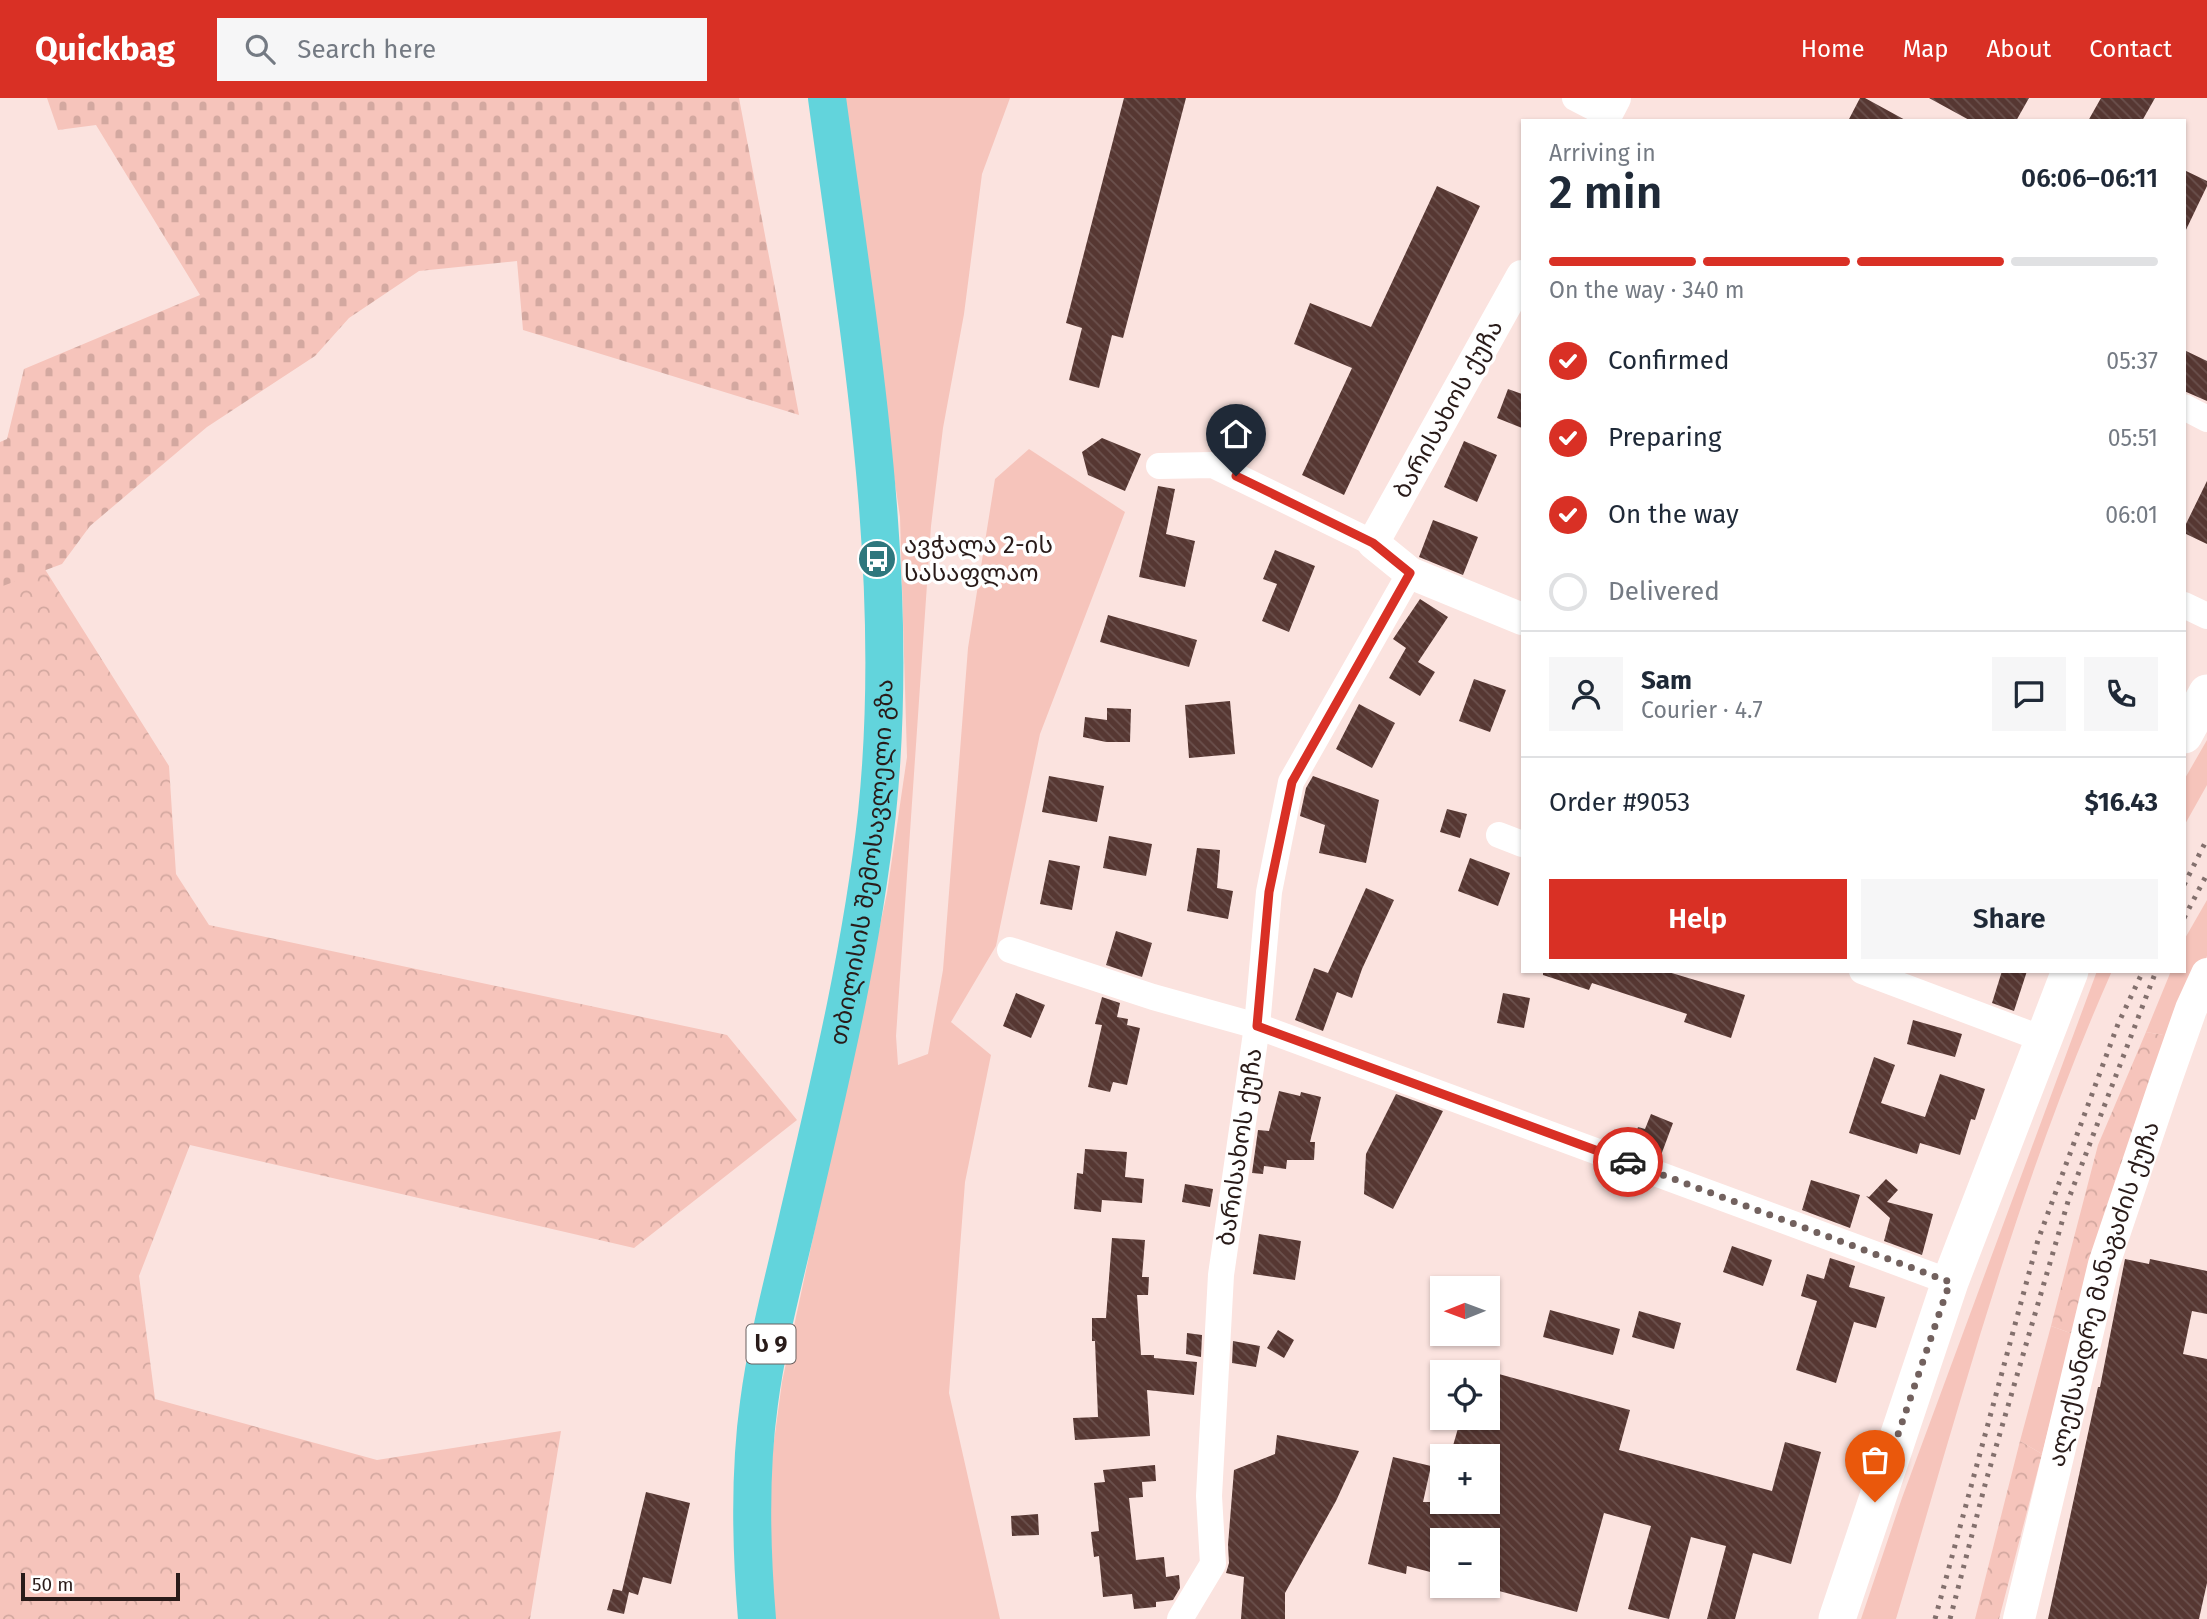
<!DOCTYPE html>
<meta charset="utf-8">
<style>
body{margin:0;font-family:"Fira Sans","Noto Sans Georgian",sans-serif;background:#f6f6f7;color:#1f2937;height:100vh;display:flex;flex-direction:column;font-size:26px;white-space:nowrap}
*{box-sizing:border-box;margin:0}
p{font-size:23px;color:#747a83}
.icon{flex:none;width:38px;height:38px;fill:none;stroke:currentColor;stroke-width:2;stroke-linecap:round;stroke-linejoin:round}
.map{position:relative;flex:1;overflow:hidden}
.panel{position:absolute;left:1521px;top:21px;width:665px;height:854px;display:flex;flex-direction:column;background:#fff;border-radius:0px;box-shadow:0 2px 5px #0004}
.panel>*{flex:none}
.needle{width:46px;rotate:269deg}
.buttons{position:absolute;left:1430px;top:1178px;display:grid;gap:14px}
.buttons a{display:grid;place-items:center;width:70px;height:70px;border-radius:0px;background:#fff;box-shadow:0 2px 5px #0004;font-size:35px}
.scale{position:absolute;left:21px;bottom:18px;width:159px;box-sizing:border-box;padding-left:7px;border:4px solid #291b19;border-top:0;font-size:19px;line-height:24px;white-space:nowrap;color:#291b19;-webkit-text-stroke:5px #fff;paint-order:stroke}
.pin{position:absolute;display:grid;place-items:center;width:60px;height:60px;color:#fff;margin:-72px -30px;border-radius:50% 50% 50% 0;rotate:-45deg;box-shadow:0 0 7px #0007}
.pin .icon{rotate:45deg}
.courier{position:absolute;display:grid;place-items:center;width:70px;height:70px;margin:-35px;border:5px solid #d93025;border-radius:50%;background:#fff;color:#222;box-shadow:0 2px 9px #0007}
.summary em{font-style:normal;font-weight:600}
.summary div{display:flex;flex-direction:column-reverse}
.summary{display:flex;align-items:center;justify-content:space-between;height:119px;padding:0 28px}
h1{font-size:46px;font-weight:600;line-height:52px}
.bar{display:grid;grid-template-columns:repeat(4,1fr);gap:10px 7px;align-content:center;height:84px;padding:0 28px}
.bar i{height:9px;border-radius:5px;background:#e0e1e3}
.bar .on{background:#d93025}
.bar p{grid-column:span 4}
.line{display:flex;align-items:center;gap:18px;padding:0 28px;border-top:2px solid #e0e1e3}
.line div{flex:1}
.round{display:grid;place-items:center;flex:none;width:74px;height:74px;border-radius:0px;background:#f6f6f7}
ol{padding:0 28px;list-style:none}
li{display:flex;align-items:center;gap:21px;height:77px}
li p{margin-inline-start:auto}
li .icon{padding:7px;border-radius:50%;background:#d93025;color:#fff;stroke-width:4}
li:last-child{color:#747a83}
li i{width:38px;height:38px;border:4px solid #e0e1e3;border-radius:50%}
.cta{display:flex;gap:14px;margin-top:auto;padding:14px 28px}
.cta a{flex:1;height:80px;border-radius:0px;background:#d93025;color:#fff;font-size:28px;font-weight:600;line-height:80px;text-align:center}
.cta a+a{background:#f6f6f7;color:#1f2937}
header{display:flex;align-items:center;gap:42px;box-sizing:border-box;height:98px;padding:0 35px;background:#d93025;color:#fff}
header strong{font-size:33px}
nav{display:flex;gap:38px;margin-inline-start:auto;font-size:24px}
.search{width:490px;height:63px;background:#f6f6f7;display:flex;align-items:center;gap:18px;box-sizing:border-box;padding:0 24px;border-radius:0px;color:#747a83;font-size:26px}
.map>svg:first-child{display:block}
.grass{fill:#f6c4bb}
.forest{fill:url(#forest-crowns)}
.cemetery{fill:url(#cemetery-stones)}
.building{fill:url(#building-back-hatch)}
.lines{fill:none;stroke-linecap:round;stroke-linejoin:round}
.minor{stroke:#fff;stroke-width:26}
.tertiary{stroke:#fff;stroke-width:32}
.secondary{stroke:#fff;stroke-width:37}
.trunk{stroke:#62d4dc;stroke-width:38}
.rail{stroke:#83706d;stroke-width:5;stroke-dasharray:3.5 7;stroke-linecap:butt}
.done{stroke:#72615e;stroke-width:7;stroke-dasharray:0 12.6}
.route{stroke:#d93025;stroke-width:9}
.labels{text-anchor:middle;stroke-width:7;stroke-linejoin:round;paint-order:stroke}
.shield{fill:#fff;stroke:#695f5e;stroke-width:2}
.shield-label{font-size:23px;font-weight:bold;fill:#291b19}
.street-label{font-size:24px;fill:#291b19;stroke:#fff}
.poi-label{font-size:24px;fill:#291b19;stroke:#fff;text-anchor:start}
</style>
<header>
<strong>Quickbag</strong>
<div class="search"><svg class="icon" aria-label="search" viewBox="0 0 24 24"><circle cx="10" cy="10" r="6"/><path d="M15 15l6 6"/></svg>Search here</div>
<nav><a>Home</a><a>Map</a><a>About</a><a>Contact</a></nav>
</header>
<div class="map">
<svg width="2207" height="1521" viewBox="0 0 2207 1521">
<defs>
<pattern id="forest-crowns" width="20" height="18" patternUnits="userSpaceOnUse" patternTransform="scale(1.75)"><rect width="20" height="18" fill="#f6c4bb"/><path d="M2 6a3 3 0 1 1 6 0M12 15a3 3 0 1 1 6 0" fill="none" stroke="#d3a8a0"/></pattern>
<pattern id="cemetery-stones" width="16" height="16" patternUnits="userSpaceOnUse" patternTransform="scale(1.75)"><rect width="16" height="16" fill="#f6c4bb"/><path d="M2 7V4a2 2 0 0 1 4 0v3zM10 15v-3a2 2 0 0 1 4 0v3z" fill="#d3a8a0"/></pattern>
<pattern id="building-back-hatch" width="6" height="6" patternUnits="userSpaceOnUse" patternTransform="scale(1.75)"><rect width="6" height="6" fill="#563732"/><path d="M-1 5l2 2M0 0l6 6M5-1l2 2" fill="none" stroke="#6b514d"/></pattern>
</defs>
<rect width="100%" height="100%" fill="#fbe3df"/>
<path class="grass" d="M838 0H1010L982 76 964 216 943 330 931 428 896 938 898 967 928 956 943 872 968 550 995 381 1029 351 1125 414 1040 636 996 848 951 924 991 957 965 1084 949 1295 1000 1521H769L766 1435 772 1358 782 1284 887 795 907 659 900 419Z
M2207 642V687L2184 728V682Z
M2207 802V858L2175 939 2146 934 2171 873H2184V842Z
M2097 873H2112C2019 1082 1961 1303 1896 1521H1861L1902 1400Z
M2051 1228 2073 1236 2042 1356 2020 1343Z"/>
<path class="forest" d="M0 400 169 668 176 776 209 827 727 937 797 1022 634 1150 190 1047 139 1178 155 1301 377 1362 561 1333 530 1521H0Z
M2146 934 2175 939 2073 1236 2051 1228 2098 1047Z
M2020 1343 2042 1356 1999 1521H1975Z"/>
<path class="cemetery" d="M47 0H739L799 317 523 232 517 163 419 173 349 220 315 258 207 329 90 428 62 466 0 489V344L7 341 24 271 200 197 96 27 58 32Z"/>
<path class="building" d="M1124 0H1186L1123 240 1112 237 1099 290 1069 282 1082 230 1066 225Z
M1860 0H1865L1907 23H1848Z
M1929 0H2029L2016 23H1971Z
M2101 0H2155L2142 23H2088Z
M2184 72 2207 83V88L2184 136Z
M1437 88 1480 108 1344 397 1302 377 1352 270 1294 246 1310 205 1371 229Z
M2184 252 2207 263V303L2184 293Z
M1508 291 1522 296V330L1497 320Z
M1102 340 1141 356 1125 393 1088 377 1082 354Z
M1464 343 1497 357 1477 404 1444 389Z
M2207 383V446L2184 435V430Z
M1158 388 1175 391 1166 436 1195 443 1185 489 1139 479Z
M1433 422 1478 439 1463 477 1419 459Z
M1275 452 1315 468 1289 534 1262 523 1277 486 1263 481Z
M1420 501 1448 519 1418 564 1435 574 1420 598 1389 580 1406 550 1393 541Z
M1108 517 1197 542 1189 569 1100 544Z
M1474 581 1506 592 1490 634 1459 623Z
M1230 603 1235 656 1189 660 1185 607Z
M1359 606 1395 625 1372 670 1336 651Z
M1107 610 1131 611 1130 644H1106L1083 639 1085 619 1107 622Z
M1049 678 1104 688 1097 724 1042 714Z
M1313 678 1379 702 1366 765 1319 755 1325 727 1300 718 1306 690Z
M1447 711 1467 716 1460 740 1440 734Z
M1109 738 1152 746 1146 778 1103 770Z
M1197 750 1220 752 1217 790 1233 793 1228 821 1187 813Z
M1470 760 1510 775 1498 808 1458 793Z
M1049 762 1080 768 1072 812 1040 806Z
M1366 790 1394 802 1362 871 1352 900 1337 894 1323 933 1295 922 1314 870 1328 875Z
M1116 833 1152 845 1142 879 1106 867Z
M1543 873H1665L1745 897 1731 940 1684 924 1687 916 1592 885 1589 892 1543 877Z
M2002 873H2027L2014 913 1992 905Z
M1016 895 1045 907 1031 940 1003 928Z
M1503 895 1530 900 1524 930 1497 925Z
M1102 899 1120 905 1117 919 1128 921 1127 927 1140 930 1127 987 1113 984 1110 994 1088 989 1102 927 1095 926Z
M1913 922 1962 936 1955 959 1907 946Z
M1874 959 1895 967 1881 1005 1915 1016 1925 1019 1940 976 1985 991 1975 1022 1971 1021 1960 1057 1920 1045 1917 1056 1849 1035Z
M1279 993 1300 998 1301 994 1321 999 1310 1044H1315L1314 1062H1287L1286 1071 1264 1068 1263 1076 1252 1075 1258 1032 1269 1033Z
M1396 996 1443 1013 1393 1111 1364 1096 1366 1056Z
M1651 1016 1673 1025 1660 1060 1631 1049 1638 1029 1645 1031Z
M1085 1051 1127 1054 1125 1079 1144 1081 1142 1105 1102 1102 1101 1114 1074 1111 1077 1075 1083 1076Z
M1886 1081 1898 1092 1887 1104 1933 1116 1922 1157 1884 1143 1890 1120 1866 1098 1869 1099Z
M1811 1082 1860 1097 1850 1130 1802 1112Z
M1185 1086 1213 1091 1210 1109 1182 1104Z
M1259 1136 1301 1143 1295 1182 1253 1176Z
M1112 1140 1145 1142 1142 1179H1149L1148 1197H1137L1141 1257H1154V1260L1197 1264 1194 1297 1147 1292 1150 1338 1075 1342 1073 1320 1098 1319 1095 1243H1092V1220H1106Z
M1732 1148 1772 1162 1763 1188 1723 1174Z
M1830 1160 1855 1168 1849 1189 1885 1199 1876 1230 1854 1224 1836 1285 1796 1272 1817 1203 1801 1198 1807 1176 1824 1181Z
M2125 1161 2149 1166 2150 1161 2207 1173V1216L2192 1213 2183 1256 2207 1261V1485L2199 1521H2048L2098 1289H2100Z
M1550 1212 1620 1231 1613 1257 1543 1239Z
M1639 1213 1681 1225 1674 1251 1632 1239Z
M1278 1232 1294 1242 1284 1260 1267 1250Z
M1187 1235 1202 1237 1201 1259 1186 1256Z
M1233 1243 1260 1248 1256 1269 1232 1265Z
M1488 1273 1630 1312 1619 1352 1772 1393 1785 1344 1821 1354 1791 1466 1753 1455 1735 1521H1707L1726 1448 1691 1439 1669 1521 1628 1511 1651 1428 1604 1415 1577 1514 1488 1490V1442H1442V1477L1407 1468 1406 1476 1368 1466 1393 1359 1431 1368 1423 1404H1488V1358H1450L1461 1320H1488Z
M1277 1337 1359 1353 1336 1403 1285 1495V1521H1241L1244 1479 1226 1475 1229 1465 1228 1447 1234 1372 1275 1356Z
M1155 1367 1156 1383 1142 1384 1143 1399 1129 1400 1136 1462 1164 1459 1166 1479 1179 1477 1180 1490 1173 1502 1156 1504V1509L1134 1511 1132 1496 1103 1499 1099 1458 1094 1459 1091 1434 1099 1433 1094 1385 1105 1384 1103 1372Z
M646 1394 690 1405 671 1486 643 1479 638 1497 629 1494 624 1516 607 1512 613 1491 622 1493Z
M1038 1416 1039 1437 1012 1438 1011 1418Z"/>
<g class="lines">
<g class="minor">
<path d="M1575 0 1606 16"/>
<path d="M2184 309 2207 321"/>
<path d="M1159 368 1213 367 1373 445"/>
<path d="M2184 507 2207 518"/>
<path d="M1499 737 1522 746"/>
<path d="M1010 852 1153 899 1257 928 1950 1184"/>
<path d="M1862 873 2043 941"/>
<path id="s1" d="M1180 1521 1213 1466 1209 1398 1221 1177 1257 928 1269 794 1291 684 1410 475"/>
</g>
<g class="tertiary">
<path d="M1603 23 1615 0"/>
<path d="M1522 178 1373 445 1410 475 1522 521"/>
<path id="s2" d="M2019 1521 2104 1166 2165 985 2191 911 2207 876"/>
</g>
<path class="secondary" d="M2184 637 2207 595
M1837 1521 1950 1184 2070 873"/>
<path class="trunk" id="s3" d="M757 1521C751 1449 749 1377 759 1305 767 1243 785 1178 799 1116 830 984 862 851 877 715 902 475 859 237 827 0"/>
<path class="rail" d="M2184 787 2207 741
M2184 820 2207 776
M1935 1521 2038 1142 2118 926 2143 873
M1950 1521 1986 1383 2069 1100 2156 873"/>
</g>
<g class="lines">
<path class="done" d="M1628 1064 1950 1184 1875 1404"/>
<path class="route" d="M1236 378 1373 445 1410 475 1292 684 1269 794 1257 928 1628 1064"/>
</g>
<defs>
<symbol id="bus-disc" viewBox="-11 -11 22 22"><circle r="9.5" fill="#2e777d" stroke="#fff"/><path d="M-5-6H5V4H4V6H2V4H-2V6H-4V4H-5ZM-3.5-4V0h7V-4ZM-3.5 1.2v1.5H-2V1.2ZM2 1.2v1.5H3.5V1.2Z" fill="#fff"/></symbol>
</defs>
<g fill-rule="evenodd">
<use href="#bus-disc" x="855" y="439" width="44" height="44"/>
</g>
<g class="labels">
<rect class="shield" x="746.5" y="1226.5" width="49" height="39" rx="5"/>
<g class="shield-label">
<text x="771" y="1254">ს 9</text>
</g>
<g class="street-label">
<text transform="translate(1448 311) rotate(-61)" y="8">ბარისახოს ქუჩა</text>
<text dy="8" stroke="none"><textPath href="#s3" startOffset="768">თბილისის შემოსავლელი გზა</textPath></text>
<text dy="8" stroke="none"><textPath href="#s1" startOffset="483">ბარისახოს ქუჩა</textPath></text>
<text dy="8" stroke="none"><textPath href="#s2" startOffset="336">ალექსანდრე მანაგაძის ქუჩა</textPath></text>
</g>
<g class="poi-label">
<text x="904" y="455">ავჭალა 2-ის<tspan x="904" dy="28">სასაფლაო</tspan></text>
</g>
</g>
</svg>
<div class="buttons">
<a><svg class="needle" viewBox="-14 -14 28 28"><path d="M0-13l5 13h-10z" fill="#e53935"/><path d="M0 13l5-13h-10z" fill="#747a83"/></svg></a>
<a><svg class="icon" aria-label="locate" viewBox="0 0 24 24"><circle cx="12" cy="12" r="6"/><path d="M12 2v4M12 18v4M2 12h4M18 12h4"/></svg></a>
<a>+</a>
<a>−</a>
</div>
<div class="scale">50 m</div>
<div class="pin" style="left:1875px;top:1404px;background:#ea580c"><svg class="icon" aria-label="bag" viewBox="0 0 24 24"><path d="M5 8h14l-1 12H6zM9 8a3 3 0 0 1 6 0"/></svg></div>
<div class="pin" style="left:1236px;top:378px;background:#1f2937"><svg class="icon" aria-label="home" viewBox="0 0 24 24"><path d="M3 11l9-7 9 7M6 9v11h12V9"/></svg></div>
<div class="courier" style="left:1628px;top:1064px"><svg class="icon" aria-label="car" viewBox="0 0 24 24"><path d="M5 17H2v-5l4-1 3-4h7l3 4 3 1v5h-3M9 17h6M6 11h13"/><circle cx="7" cy="17" r="2"/><circle cx="17" cy="17" r="2"/></svg></div>
<section class="panel">
<div class="summary"><div><h1>2 min</h1><p>Arriving in</p></div><em>06:06–06:11</em></div>
<div class="bar"><i class="on"></i><i class="on"></i><i class="on"></i><i></i><p>On the way · 340 m</p></div>
<ol>
<li><svg class="icon" aria-label="check" viewBox="0 0 24 24"><path d="M5 12l5 5 9-10"/></svg>Confirmed<p>05:37</p></li>
<li><svg class="icon" aria-label="check" viewBox="0 0 24 24"><path d="M5 12l5 5 9-10"/></svg>Preparing<p>05:51</p></li>
<li><svg class="icon" aria-label="check" viewBox="0 0 24 24"><path d="M5 12l5 5 9-10"/></svg>On the way<p>06:01</p></li>
<li><i></i>Delivered</li>
</ol>
<div class="line" style="height:126px"><a class="round"><svg class="icon" aria-label="person" viewBox="0 0 24 24"><circle cx="12" cy="8" r="4"/><path d="M4 21q1-7 8-7t8 7"/></svg></a><div><b>Sam</b><p>Courier · 4.7</p></div><a class="round"><svg class="icon" aria-label="chat" viewBox="0 0 24 24"><path d="M4 5h16v11H9l-5 4z"/></svg></a><a class="round"><svg class="icon" aria-label="phone" viewBox="0 0 24 24"><path d="M5 4h4l2 5-3 2q2 4 5 5l2-3 5 2v4C11 20 4 13 5 4z"/></svg></a></div>
<div class="line" style="height:91px"><div>Order #9053</div><b>$16.43</b></div>
<div class="cta"><a>Help</a><a>Share</a></div>
</section>
</div>
